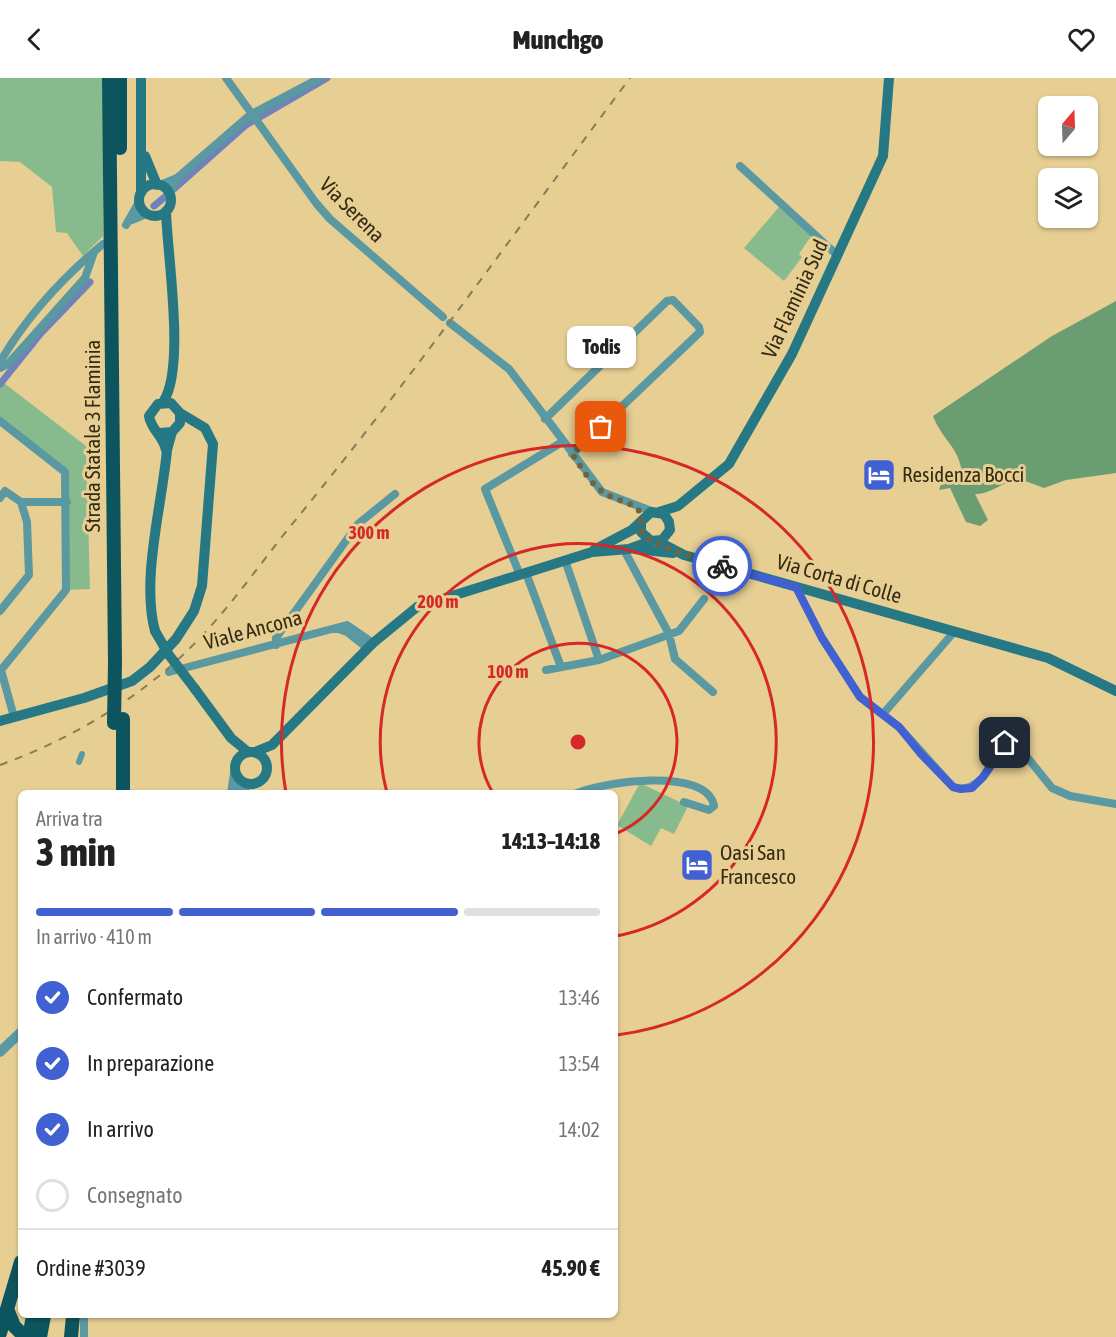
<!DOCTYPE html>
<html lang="it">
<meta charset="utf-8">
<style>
body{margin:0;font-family:"Asap Condensed",sans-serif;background:#f6f6f6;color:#222;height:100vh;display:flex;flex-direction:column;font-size:22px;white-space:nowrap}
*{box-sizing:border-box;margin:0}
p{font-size:20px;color:#767676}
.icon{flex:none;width:33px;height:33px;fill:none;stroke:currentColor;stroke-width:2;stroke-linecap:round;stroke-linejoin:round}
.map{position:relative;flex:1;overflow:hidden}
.panel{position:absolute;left:18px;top:712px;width:600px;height:528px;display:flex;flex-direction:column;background:#fff;border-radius:9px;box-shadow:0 2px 4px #0004}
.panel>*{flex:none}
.needle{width:39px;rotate:19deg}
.tools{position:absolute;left:1038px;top:18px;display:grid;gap:12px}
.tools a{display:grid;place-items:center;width:60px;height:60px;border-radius:9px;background:#fff;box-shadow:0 2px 4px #0004;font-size:30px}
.pin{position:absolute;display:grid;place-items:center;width:51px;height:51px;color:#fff;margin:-26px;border-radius:12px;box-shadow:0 3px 9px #0006}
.courier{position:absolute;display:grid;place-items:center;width:60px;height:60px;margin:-30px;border:4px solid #4160d2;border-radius:50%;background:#fff;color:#222;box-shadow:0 2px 8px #0007}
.bubble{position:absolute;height:42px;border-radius:9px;background:#fff;box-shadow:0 2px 4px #0004;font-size:20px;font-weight:800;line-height:42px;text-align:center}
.overview em{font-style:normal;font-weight:800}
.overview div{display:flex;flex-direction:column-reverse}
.overview{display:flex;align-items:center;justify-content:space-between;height:102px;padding:0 18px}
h1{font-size:39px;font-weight:800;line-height:45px}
.bar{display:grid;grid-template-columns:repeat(4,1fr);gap:9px 6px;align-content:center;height:72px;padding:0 18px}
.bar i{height:8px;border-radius:4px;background:#e0e0e0}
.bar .active{background:#4160d2}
.bar p{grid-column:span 4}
.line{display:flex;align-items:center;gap:15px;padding:0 18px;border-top:2px solid #e0e0e0}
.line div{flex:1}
ol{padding:0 18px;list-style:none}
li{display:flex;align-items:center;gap:18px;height:66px}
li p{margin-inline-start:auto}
li .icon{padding:6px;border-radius:50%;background:#4160d2;color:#fff;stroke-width:4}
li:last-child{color:#767676}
li i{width:33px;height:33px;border:3px solid #e0e0e0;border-radius:50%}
header{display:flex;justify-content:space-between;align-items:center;height:78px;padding:0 18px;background:#fff;font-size:27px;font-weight:800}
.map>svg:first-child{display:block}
.green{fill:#87bb8e}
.forest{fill:#6a9d71}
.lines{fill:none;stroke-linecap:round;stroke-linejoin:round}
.canal{stroke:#6f83b9;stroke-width:7}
.pedestrian{stroke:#5a98a2;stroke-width:6}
.minor{stroke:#5a98a2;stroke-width:8}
.tertiary{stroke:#5a98a2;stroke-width:10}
.secondary{stroke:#257884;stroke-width:10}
.trunk{stroke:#0c555e;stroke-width:14}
.rail{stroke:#8c7b52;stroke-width:2;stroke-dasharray:8 8;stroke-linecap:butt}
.secondary-bridge{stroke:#257884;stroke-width:10}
.trunk-bridge{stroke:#0c555e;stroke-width:14}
.done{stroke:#73643f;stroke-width:6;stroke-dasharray:0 10.8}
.route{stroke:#4160d2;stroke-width:8}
.ring{fill:none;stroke:#d62828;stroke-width:3}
.labels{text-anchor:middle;stroke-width:6;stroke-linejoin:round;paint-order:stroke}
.street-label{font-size:21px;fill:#342b12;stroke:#e7ce93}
.poi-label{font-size:21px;fill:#342b12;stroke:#e7ce93;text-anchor:start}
.centre{fill:#d62828;stroke:#e7ce93;stroke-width:3}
.ring-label{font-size:18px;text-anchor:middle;font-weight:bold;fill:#d62828;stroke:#e7ce93;stroke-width:6;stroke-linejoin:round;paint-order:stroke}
</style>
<header><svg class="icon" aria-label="back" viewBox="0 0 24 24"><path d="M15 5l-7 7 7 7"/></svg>Munchgo<svg class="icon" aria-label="heart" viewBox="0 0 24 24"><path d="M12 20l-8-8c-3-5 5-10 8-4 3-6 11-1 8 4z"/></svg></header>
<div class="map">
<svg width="1116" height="1259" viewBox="0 0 1116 1259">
<rect width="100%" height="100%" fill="#e7ce93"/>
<path class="green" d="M0 0H103V158L83 178 67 155 56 154 52 109 20 84 0 83Z
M779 129 811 158 799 176 802 179 784 203 744 170Z
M0 302 86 368 90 511 67 512 66 394 0 341Z
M640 705 688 728 674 756 661 750 651 768 617 747Z"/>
<path class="forest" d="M1116 223V395L1066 402 1044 410 1017 400C1003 405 988 417 975 416L988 442 980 448 966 444 950 410 939 412 943 400 962 396C960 370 942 362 933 338L1052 258Z"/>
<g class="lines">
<path class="canal" d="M174 111 246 47 327 0
M154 128 166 118
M0 306 41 255 90 204"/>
<path class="pedestrian" d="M79 684 82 676"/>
<path class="minor" d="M226 0 316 125 330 141 443 239
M740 88 837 177
M160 107 177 100 250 37 320 0
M170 116 176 101
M132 142 146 136
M126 147 139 124
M450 245 509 291 602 414 654 434
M0 284C27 238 62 200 103 166
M0 290 8 286 85 200 94 174
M545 341 667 223 673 222 699 249 700 254 572 376
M0 343 65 394 66 512 1 592 14 639
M0 420 5 413 21 424 27 444 29 497 0 533
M21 424H67
M624 472 669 556 675 581 713 614
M565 482 599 582
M526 495 561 589
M520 497 485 411 562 364
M796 509 822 560 860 619 899 649 953 709C980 718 993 683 1005 665L1014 663 1052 710 1070 718 1116 726
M336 550 347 554 367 570
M276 567V560L358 446 395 416
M546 592 599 582 679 553 704 521
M169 594 347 547 373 565
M883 636 954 554
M575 716C601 704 707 688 714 728L709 732 684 724
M84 1259V1238"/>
<path class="tertiary" d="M232 716 235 695
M232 716 248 707
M0 974 21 954"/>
<path class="secondary" d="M145 78 157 107
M139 122a16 16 0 1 1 32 0a16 16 0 1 1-32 0Z
M141 115V0
M163 324C186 291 167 176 166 133
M160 355 172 354 180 345V335L171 325 158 326 149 338C151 352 163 357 166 372
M659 434 678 428 729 386 792 276 883 78 889 0
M657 463 684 477 1048 580 1116 613
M635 471 673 475
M594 472 632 452 651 434 664 436 669 444 670 452 662 462 651 463 641 454V445
M155 553C141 501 162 427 167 372L172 354
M195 611 231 660 248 674
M0 643 84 620 132 603 150 589 176 561 194 533 202 508 213 366 205 350 180 335
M235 690a16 16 0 1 1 32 0a16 16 0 1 1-32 0Z
M255 674 272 667 373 565 417 529 592 474 629 471 651 463"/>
<path class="trunk" d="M109 0 115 585
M120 70V0
M123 641V716
M7 1231 14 1248 25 1259
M0 1255 21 1184
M29 1259 33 1238
M40 1259 44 1238
M71 1259 73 1238"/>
<path class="rail" d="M0 687C70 662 144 618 196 564 233 526 264 480 298 439 414 297 520 147 630 0"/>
<path class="secondary-bridge" d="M155 553 169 577 195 611"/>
<path class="trunk-bridge" d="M114 645 115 585"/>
</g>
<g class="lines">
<path class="done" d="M601 349 572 376C581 389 590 405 603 414 615 423 630 422 640 434 642 441 638 450 643 457 649 466 708 484 722 488"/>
<path class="route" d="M722 488 796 509 822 560 860 619 899 649 921 676 953 709 961 711 972 710 983 699 1005 665"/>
</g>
<g class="ring">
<path d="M493 715A99 99 0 1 1 615 756"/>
<path d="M387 715A198 198 0 1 1 616 858"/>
<path d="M286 715A296 296 0 1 1 617 957"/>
</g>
<defs>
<symbol id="hotel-square" viewBox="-11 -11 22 22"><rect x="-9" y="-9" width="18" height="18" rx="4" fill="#4160d2" stroke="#e7ce93"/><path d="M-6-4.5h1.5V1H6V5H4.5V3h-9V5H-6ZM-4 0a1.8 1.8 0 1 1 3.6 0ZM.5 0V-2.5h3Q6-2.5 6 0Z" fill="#fff"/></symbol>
</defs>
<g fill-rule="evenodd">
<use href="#hotel-square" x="860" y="378" width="38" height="38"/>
<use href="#hotel-square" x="678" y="768" width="38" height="38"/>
</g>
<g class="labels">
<g class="street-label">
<text transform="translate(352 132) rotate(45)" y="7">Via Serena</text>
<text transform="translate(795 221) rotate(-65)" y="7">Via Flaminia Sud</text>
<text transform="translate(93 358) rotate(-90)" y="7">Strada Statale 3 Flaminia</text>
<text transform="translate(839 501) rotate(16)" y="7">Via Corta di Colle</text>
<text transform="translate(253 552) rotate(-15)" y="7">Viale Ancona</text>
</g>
<g class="poi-label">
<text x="902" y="404">Residenza Bocci</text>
<text x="720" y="782">Oasi San<tspan x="720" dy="24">Francesco</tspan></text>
</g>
</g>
<circle cx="578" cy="664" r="9" class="centre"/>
<g class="ring-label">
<text x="369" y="461">300 m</text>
<text x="438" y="530">200 m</text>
<text x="508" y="600">100 m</text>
</g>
</svg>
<div class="tools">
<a><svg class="needle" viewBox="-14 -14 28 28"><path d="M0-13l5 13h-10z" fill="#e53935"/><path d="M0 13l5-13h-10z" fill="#767676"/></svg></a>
<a><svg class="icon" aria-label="layers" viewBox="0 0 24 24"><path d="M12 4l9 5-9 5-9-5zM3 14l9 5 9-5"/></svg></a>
</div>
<div class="pin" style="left:601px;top:349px;background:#ea580c"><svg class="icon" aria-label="bag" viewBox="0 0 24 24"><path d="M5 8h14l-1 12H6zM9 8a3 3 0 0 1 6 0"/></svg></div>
<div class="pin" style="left:1005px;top:665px;background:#1f2937"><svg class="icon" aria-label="home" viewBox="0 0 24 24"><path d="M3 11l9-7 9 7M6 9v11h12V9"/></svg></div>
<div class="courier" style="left:722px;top:488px"><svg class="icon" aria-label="bike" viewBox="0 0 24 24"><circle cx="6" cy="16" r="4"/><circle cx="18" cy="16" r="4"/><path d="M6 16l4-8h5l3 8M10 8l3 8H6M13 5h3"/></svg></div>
<div class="bubble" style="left:567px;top:248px;width:69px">Todis</div>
<section class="panel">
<div class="overview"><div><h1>3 min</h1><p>Arriva tra</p></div><em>14:13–14:18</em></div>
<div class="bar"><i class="active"></i><i class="active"></i><i class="active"></i><i></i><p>In arrivo · 410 m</p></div>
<ol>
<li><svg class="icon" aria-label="check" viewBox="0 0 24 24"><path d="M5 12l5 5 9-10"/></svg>Confermato<p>13:46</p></li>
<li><svg class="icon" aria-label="check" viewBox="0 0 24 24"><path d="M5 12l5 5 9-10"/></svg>In preparazione<p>13:54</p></li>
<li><svg class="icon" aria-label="check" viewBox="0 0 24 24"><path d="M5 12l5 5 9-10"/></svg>In arrivo<p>14:02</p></li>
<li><i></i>Consegnato</li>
</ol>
<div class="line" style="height:78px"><div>Ordine #3039</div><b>45.90 €</b></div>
</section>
</div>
